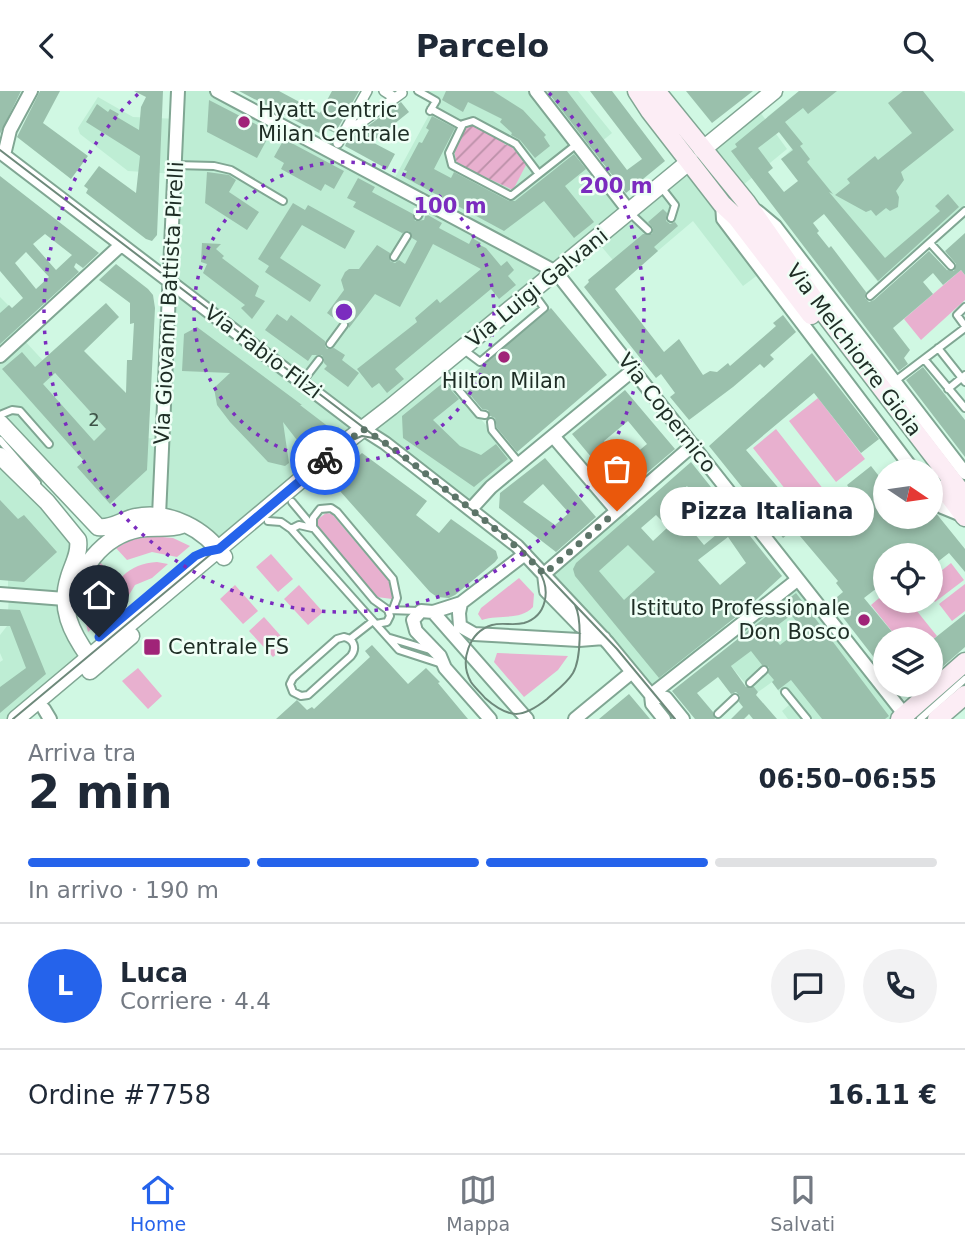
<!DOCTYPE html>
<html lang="it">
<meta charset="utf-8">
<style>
body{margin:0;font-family:"DejaVu Sans",sans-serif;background:#f2f2f3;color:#1f2937;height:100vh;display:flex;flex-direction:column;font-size:26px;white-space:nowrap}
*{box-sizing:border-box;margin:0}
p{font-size:23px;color:#747a83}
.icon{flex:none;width:38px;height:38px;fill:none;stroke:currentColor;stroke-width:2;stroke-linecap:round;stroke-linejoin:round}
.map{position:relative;height:628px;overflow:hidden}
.side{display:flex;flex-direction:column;background:#fff;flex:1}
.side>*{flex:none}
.needle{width:46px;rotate:103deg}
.controls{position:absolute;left:873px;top:368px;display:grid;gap:14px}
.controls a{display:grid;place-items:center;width:70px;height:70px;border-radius:50%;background:#fff;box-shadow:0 4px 10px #0003;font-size:35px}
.pin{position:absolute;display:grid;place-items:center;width:60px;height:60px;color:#fff;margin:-72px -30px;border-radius:50% 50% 50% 0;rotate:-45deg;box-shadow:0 0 7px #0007}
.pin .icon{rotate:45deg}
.courier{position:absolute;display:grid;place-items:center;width:70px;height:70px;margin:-35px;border:5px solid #2563eb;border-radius:50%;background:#fff;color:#222;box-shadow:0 2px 9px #0007}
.bubble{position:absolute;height:49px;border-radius:24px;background:#fff;box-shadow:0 4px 10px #0003;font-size:23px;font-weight:700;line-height:49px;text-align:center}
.overview em{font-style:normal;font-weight:700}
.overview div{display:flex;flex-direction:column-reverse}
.overview{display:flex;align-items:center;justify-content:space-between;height:119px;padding:0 28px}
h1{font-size:46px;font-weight:700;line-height:52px}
.bar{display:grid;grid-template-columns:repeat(4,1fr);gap:10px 7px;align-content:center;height:84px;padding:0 28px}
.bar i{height:9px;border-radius:5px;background:#e0e1e3}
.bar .selected{background:#2563eb}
.bar p{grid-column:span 4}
.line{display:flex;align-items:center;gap:18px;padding:0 28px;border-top:2px solid #e0e1e3}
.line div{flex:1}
.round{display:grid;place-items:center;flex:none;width:74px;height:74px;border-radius:37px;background:#f2f2f3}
header{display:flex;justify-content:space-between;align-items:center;height:91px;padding:0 28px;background:#fff;font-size:32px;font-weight:700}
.dock{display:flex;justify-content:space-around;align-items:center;height:98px;border-top:2px solid #e0e1e3;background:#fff;font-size:19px;color:#747a83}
.dock a{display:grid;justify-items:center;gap:4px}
.dock .selected{color:#2563eb}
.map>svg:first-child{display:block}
.built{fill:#beedd4}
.grass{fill:#e8b0cf}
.garden{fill:url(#garden-furrows)}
.building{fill:#9ac0ac;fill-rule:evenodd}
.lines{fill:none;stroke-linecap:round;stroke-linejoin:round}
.service-casing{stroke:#80a693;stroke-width:10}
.pedestrian-casing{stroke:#80a693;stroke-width:12}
.minor-casing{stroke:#80a693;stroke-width:16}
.tertiary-casing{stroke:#80a693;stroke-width:19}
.secondary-casing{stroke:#80a693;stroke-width:21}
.service{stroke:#fff;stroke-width:6}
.pedestrian{stroke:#fff;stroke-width:9}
.minor{stroke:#fff;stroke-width:12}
.tertiary{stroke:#fff;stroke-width:16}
.secondary{stroke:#fcedf5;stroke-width:18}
.tram{stroke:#6e897b;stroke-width:2}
.done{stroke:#5c7468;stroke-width:7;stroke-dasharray:0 12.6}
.route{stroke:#2563eb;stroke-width:9}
.ring{fill:none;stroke:#7b2cbf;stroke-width:3.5;stroke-dasharray:3.5 7}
.poi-dot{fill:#a02478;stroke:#effff6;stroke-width:2.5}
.labels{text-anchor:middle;stroke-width:5;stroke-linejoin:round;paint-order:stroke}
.number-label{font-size:18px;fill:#3d5247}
.poi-label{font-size:21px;fill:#1e2d25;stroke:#effff6;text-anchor:start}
.street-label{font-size:21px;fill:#1e2d25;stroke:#effff6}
.centre{fill:#7b2cbf;stroke:#effff6;stroke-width:3.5}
.ring-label{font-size:21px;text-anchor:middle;font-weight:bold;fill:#7b2cbf;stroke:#effff6;stroke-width:5;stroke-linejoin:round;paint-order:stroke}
</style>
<header><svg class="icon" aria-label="back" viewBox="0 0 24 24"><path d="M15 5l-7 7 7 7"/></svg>Parcelo<svg class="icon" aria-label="search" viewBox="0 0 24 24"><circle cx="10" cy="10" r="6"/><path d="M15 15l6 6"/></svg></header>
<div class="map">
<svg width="965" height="628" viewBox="0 0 965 628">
<defs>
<pattern id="garden-furrows" width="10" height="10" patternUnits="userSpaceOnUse" patternTransform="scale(1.75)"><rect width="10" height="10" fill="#e8b0cf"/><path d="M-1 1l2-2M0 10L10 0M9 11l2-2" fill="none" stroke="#bb90a8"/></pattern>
</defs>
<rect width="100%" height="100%" fill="#d0f8e3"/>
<path class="built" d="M181 0H214L554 181 438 276 518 373 471 417 363 335 219 457 196 437 103 435 0 332V206L32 238 23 248 113 345 163 348 176 83 128 80 80 43 78 37 98 6 133 26 179 28Z
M418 0H546L554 10 567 0H578L612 42 583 66 627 121 556 179 392 92 436 11Z
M799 0H961L965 2V114L878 191 781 68 792 58 767 26Z
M757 17 787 58 737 99 704 60Z
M690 71 771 174 743 195 693 130 627 186 596 149Z
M0 366 75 445 63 506 8 502V465L0 442Z
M621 418 712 509 706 515 730 541 652 602 547 483Z
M797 493 900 624 896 628H788L782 620 789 614 772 591 758 601 748 590 745 592 731 575 748 562 732 542Z
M9 505 63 509 89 566 14 628H0V571L3 569 0 562V544L7 535Z"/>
<path class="grass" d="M961 179 965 184V209L921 249 904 228Z
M818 307 865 368 836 391 789 330Z
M776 338 824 399 800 417 753 357Z
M326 422 332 423 392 494V508L377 506 318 435V428Z
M152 445 173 447 190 455 177 466 152 461 127 469 116 457 131 449Z
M271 463 293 488 278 501 256 476Z
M100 471 111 483 100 508 101 529 88 541C81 515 84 492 100 471Z
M157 471 168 473 152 487 135 494 126 509 110 522C108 493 128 472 157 471Z
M951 472 964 489 935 511 931 506V488Z
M519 487 534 503 533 516C520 530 499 523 482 529L478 523 481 517Z
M965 493V520L952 530 939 513Z
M235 494 258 520 243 533 220 508Z
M299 494 323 521 308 534 284 508Z
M885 502 886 509H908L937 545 931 550V548H898L871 514Z
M264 526 288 553 273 566 249 540Z
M497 562H498L568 565 558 579 524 606 494 571Z
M138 577 162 605 148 618 122 590Z"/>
<path class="garden" d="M474 34 503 50 505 54 509 52 526 74 513 99 457 73 454 60 465 37Z"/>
<path class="building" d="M0 0H21L0 43Z
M40 0H60L43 32 88 65 71 88 17 46Z
M134 0H163L157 144 152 150 146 148 86 102 88 98 84 95 99 75 136 102 140 65 86 31 97 13 108 21 110 18 119 23 117 26 139 39 141 16 146 6Z
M239 0H279L320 22 332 0H359L335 42 326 38 323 44Z
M446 0H493L523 19 546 44 544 46 550 55 535 67 520 49 511 44 512 42 500 31 502 28 468 11 463 21 442 9Z
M547 0H567L627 79 642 68 590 0H612L665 70 626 102Z
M686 0H753L712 32Z
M799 0H837L808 23 803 17 785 31 803 53 800 55 810 68 807 71 833 103 829 101 885 167 940 120 935 115 948 103 959 116 878 190 824 123 813 132 819 140 817 142 829 157 831 155 866 201 865 207 869 211 874 209 929 160 947 179 954 180 956 173 945 160 965 142V184L961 179 943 194 933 182 923 191 933 203 893 237 910 259 904 267 908 273 899 280 731 60 737 56 735 53ZM779 41 793 59 781 68 798 90 784 101 768 81 773 77 758 57Z
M903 0H923L954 39 901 81 904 89 896 100 899 106 898 116 890 120 886 117 876 125 871 119 866 121 835 104 850 92 847 88 875 65 878 69 912 42 888 12Z
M209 9 271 41 257 67 207 41Z
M401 11 409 21 372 51 395 63 387 78 345 55 347 50Z
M432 25 455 37 434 78 451 87 454 81 509 110H515L574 63 586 78 565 95 594 131 574 147 544 110 504 140 404 86 407 80 404 79 419 51 422 52 429 39 426 37Z
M284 48 344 80 334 98 325 93 321 100 281 78 284 72 274 66Z
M207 81 229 84 236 89 229 101 259 121 247 139 205 112Z
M0 85 99 162 83 177 76 172 74 176 79 181 0 253V222L9 214 12 217 23 207 0 180ZM45 143 72 164 56 179 33 153ZM26 161 49 186 36 198 15 172Z
M358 87 375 96 372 101 413 123 415 130 424 129 426 123 442 132 439 137 469 153 472 147 481 152 480 154 486 157 501 175 507 170 514 179 508 185 516 194 499 208 491 198 395 278 404 288 387 302 379 292 372 297 357 278 417 231 415 227 437 208 440 212 481 178 433 153 400 216 375 203 349 237 347 229 339 231 327 222 344 199 341 189 345 181 349 178H359L377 154 390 162V170L395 172 399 169 405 173 417 150 412 147 409 140 402 142 353 116 356 111 347 107Z
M293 112 305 119 308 114 355 140 345 158 302 134 280 167 321 194 310 211 265 181 269 175 258 168Z
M663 118 667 122 666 130 670 133 675 131 678 135 654 156 658 160 615 198 664 261 679 248 703 284 710 280 717 281 728 272 730 275 776 235 773 232 783 224 796 241 770 264 774 268 764 277 760 273 733 296 689 329 670 306 675 302 661 283 656 287 584 196 589 191 588 189 643 143H652L653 137 648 131Z
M202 152 221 153 216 158 224 165 222 167 259 195 255 205 265 210 252 228 241 217 245 214 203 182 207 173 201 171Z
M116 173 148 198 153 204 155 217 147 379 110 413 77 376 84 370 2 278 22 261 35 276 106 212 119 226 84 260 126 302 127 269H132L134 232 130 233V212L99 189ZM55 282 106 338 94 350 43 293Z
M551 217 607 284 517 361 497 337 495 327 490 325 488 319 482 318 461 293Z
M277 223 287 230 291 224 325 250V255L327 258 334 257 345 264 342 269 359 282 348 296 324 278 327 275 324 272V268L322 264H312L308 270 265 239Z
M197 236 302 314H300L338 343 310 366 283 331 289 372 285 375 268 371 230 331 217 314 214 297 230 282 182 280 184 243Z
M812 262 879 348 861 362 814 302 746 359 818 443 859 410 847 394 871 375 882 389 886 388V425H931V416L965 458V481L949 462 931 476V464H886V490L864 507 898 548H886V582L831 511 843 501 836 492 838 490 794 438 783 447 709 355Z
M923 276 965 329V366L906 289Z
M444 291 459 308 433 329 460 355 481 364 496 353 508 368 474 396 403 347 402 325Z
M625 299 675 358 622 403 572 343ZM628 330 647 353 623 373 604 350Z
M362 362 427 410 416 424 439 442 451 428 496 460 498 467 495 471 455 504 449 507 437 506 430 501 331 390Z
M545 367 596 426 556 461 499 417 500 402ZM543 393 569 422 555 434 523 411Z
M691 371 782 485 747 517 659 587 575 485 573 478 576 472ZM687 395 698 409 693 413 699 420 704 416 722 439 704 454 669 412ZM656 424 668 436 653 450 641 437ZM728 446 746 472 720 494 698 469ZM628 454 655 481 624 509 599 480Z
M0 409 18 428 24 424 57 461 24 491 0 489Z
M796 502 889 625 885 628H822L791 589 778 599 772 591 774 589 768 582 769 576 762 574 751 560 731 575 746 596H754L758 601 756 604 777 628H753L749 623 744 628H731L743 616 739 611 740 605 736 601 731 603 718 586 697 602 713 621 715 628H695L672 600ZM791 524 802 537 780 554 769 541Z
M0 518 20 519 46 583 0 622V596L26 577 10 535H0Z
M965 523V556L931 586V550Z
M372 554 408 593 426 577 440 591 438 592 468 628H276L297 609 307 619 312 616 314 618 370 566 365 560Z
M629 603 650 628H599Z"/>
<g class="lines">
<defs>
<path id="service" d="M418 0 436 10 430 20
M431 18 462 35
M175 74 214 75 231 79 283 110
M538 82 516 53 473 30 463 33 449 62 452 74 511 105 577 53
M661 96 675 114 671 127
M630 122 648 139
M418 125 425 111
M930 152 951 175
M394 166 407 145
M870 205 965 120
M965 216 957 224 965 235
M330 253 344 234
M938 257 965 291
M464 259 480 271 544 217 533 202
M924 268 965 317
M441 278 479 323 485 324
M895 290 965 237
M302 291 319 269
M948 298 965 284
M0 324 12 319 20 320 49 353
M491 331 492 339 520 373
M0 349 37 392
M292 411 374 509 388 519 419 520
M268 430 281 431 291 438 399 559 442 573
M313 437V427L320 418 331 417 337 421 393 488 397 507 393 518
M291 438 299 434 312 437
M376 533 387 531 390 525 388 519
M344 546C354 548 357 557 351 565L308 604 301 605 293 601 290 593 293 587 337 548Z
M390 547 430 559
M350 548 373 530
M750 592 764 579
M785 601 807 628
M718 623 735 607
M920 628 965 588"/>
<path id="pedestrian" d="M384 0 395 7
M341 46 402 2
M338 52 367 0"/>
<path id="minor" d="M217 0 556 181 908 628
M536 0 629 120
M0 61 363 338 385 352 517 455 608 552 651 604 652 613 664 628
M4 64 10 39 31 0
M722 113 723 128 914 380
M757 120 775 135 965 382
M0 265 121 154
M553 345 617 420
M931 402 942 416 964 425
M471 418 491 396 633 279
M159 425 178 0
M544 483 693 354
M544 483 546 500 580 535 598 546
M0 503 65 508
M461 512 459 522 460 535 474 543 579 549 604 547
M433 521 527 628
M651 604 797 489
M651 604 666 607 683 628
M44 618 50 628
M490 628 445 577 440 565 416 540 413 529 421 520 433 521 461 512 525 463
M575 628 632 581"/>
<path id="tertiary" d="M702 59 774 0
M0 332 98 436C112 438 122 429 135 426 170 419 205 438 224 466
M0 365 47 411 78 449C80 462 73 473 69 486 59 517 71 541 89 566L97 568
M74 515C76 479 103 445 139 438 154 435 168 439 182 434
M90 580 131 545
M16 628 347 350 391 316 690 70"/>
<path id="secondary" d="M637 0 650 20 722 113 737 127 811 224
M656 0 746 111 815 210 965 406
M944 398 965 426
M900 628 965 571
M937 628 965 604"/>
</defs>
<use href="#service" class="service-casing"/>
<use href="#pedestrian" class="pedestrian-casing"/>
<use href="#minor" class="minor-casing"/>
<use href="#tertiary" class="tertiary-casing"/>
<use href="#secondary" class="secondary-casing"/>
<use href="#service" class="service"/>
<use href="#pedestrian" class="pedestrian"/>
<use href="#minor" class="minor"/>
<use href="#tertiary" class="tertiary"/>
<use href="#secondary" class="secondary"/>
<path class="tram" d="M0 59 520 456 617 558 675 628
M539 480C551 499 547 525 524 532 513 535 502 531 492 534 469 541 459 570 471 591 475 597 481 602 485 607 509 628 522 628 547 608 556 600 567 592 573 582 581 568 582 528 575 514
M13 628 343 353 362 345 379 348"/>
</g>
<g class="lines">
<path class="done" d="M325 369 363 338C391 354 416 375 441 395 477 423 513 450 544 483L617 420"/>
<path class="route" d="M99 546 195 465 204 461 219 458 325 369"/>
</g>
<g class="ring">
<circle cx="344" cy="221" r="150"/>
<path d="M549 2A300 300 0 1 1 139 2"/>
</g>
<g class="poi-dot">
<circle cx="244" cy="31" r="7"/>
<circle cx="504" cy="266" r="7"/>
<circle cx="864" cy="529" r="7"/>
<rect x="143" y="547" width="18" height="18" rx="3.5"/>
</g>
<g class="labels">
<g class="number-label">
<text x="94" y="335">2</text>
</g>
<g class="poi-label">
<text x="258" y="26">Hyatt Centric<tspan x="258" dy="24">Milan Centrale</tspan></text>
<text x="504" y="297" text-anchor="middle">Hilton Milan</text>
<text x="850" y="524" text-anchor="end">Istituto Professionale<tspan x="850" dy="24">Don Bosco</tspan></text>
<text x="168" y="563">Centrale FS</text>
</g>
<g class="street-label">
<text transform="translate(537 197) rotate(-39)" y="7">Via Luigi Galvani</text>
<text transform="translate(169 212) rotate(-87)" y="7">Via Giovanni Battista Pirelli</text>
<text transform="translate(854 259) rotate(53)" y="7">Via Melchiorre Gioia</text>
<text transform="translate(263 261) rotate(37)" y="7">Via Fabio Filzi</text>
<text transform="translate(667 322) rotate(52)" y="7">Via Copernico</text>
</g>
</g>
<circle cx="344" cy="221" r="10" class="centre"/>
<g class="ring-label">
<text x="616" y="102">200 m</text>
<text x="450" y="122">100 m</text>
</g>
</svg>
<div class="controls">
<a><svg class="needle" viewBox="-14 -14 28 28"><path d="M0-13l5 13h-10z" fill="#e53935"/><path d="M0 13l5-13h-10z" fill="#747a83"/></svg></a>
<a><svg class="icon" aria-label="locate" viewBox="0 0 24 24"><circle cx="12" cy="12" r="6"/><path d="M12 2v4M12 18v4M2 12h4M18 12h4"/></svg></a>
<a><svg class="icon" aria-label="layers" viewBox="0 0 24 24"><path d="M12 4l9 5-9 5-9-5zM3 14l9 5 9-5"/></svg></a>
</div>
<div class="pin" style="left:617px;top:420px;background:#ea580c"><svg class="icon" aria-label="bag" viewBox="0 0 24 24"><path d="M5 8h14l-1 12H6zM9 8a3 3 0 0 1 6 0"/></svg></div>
<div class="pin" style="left:99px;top:546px;background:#1f2937"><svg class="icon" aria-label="home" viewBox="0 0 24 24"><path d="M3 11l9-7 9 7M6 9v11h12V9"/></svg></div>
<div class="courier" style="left:325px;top:369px"><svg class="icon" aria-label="bike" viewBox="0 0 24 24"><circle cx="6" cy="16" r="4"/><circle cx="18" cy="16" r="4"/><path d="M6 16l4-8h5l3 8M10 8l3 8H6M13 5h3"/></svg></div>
<div class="bubble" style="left:660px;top:396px;width:214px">Pizza Italiana</div>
</div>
<section class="side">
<div class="overview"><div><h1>2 min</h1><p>Arriva tra</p></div><em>06:50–06:55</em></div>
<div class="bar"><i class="selected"></i><i class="selected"></i><i class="selected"></i><i></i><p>In arrivo · 190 m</p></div>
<div class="line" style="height:126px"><b class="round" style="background:#2563eb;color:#fff">L</b><div><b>Luca</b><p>Corriere · 4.4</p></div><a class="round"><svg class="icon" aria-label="chat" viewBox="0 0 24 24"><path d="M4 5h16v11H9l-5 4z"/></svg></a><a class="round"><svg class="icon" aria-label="phone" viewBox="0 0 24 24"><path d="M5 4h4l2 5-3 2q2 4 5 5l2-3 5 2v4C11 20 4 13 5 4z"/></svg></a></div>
<div class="line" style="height:91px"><div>Ordine #7758</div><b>16.11 €</b></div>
</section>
<nav class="dock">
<a class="selected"><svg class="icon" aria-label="home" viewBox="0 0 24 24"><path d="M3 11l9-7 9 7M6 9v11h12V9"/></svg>Home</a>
<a><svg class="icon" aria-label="map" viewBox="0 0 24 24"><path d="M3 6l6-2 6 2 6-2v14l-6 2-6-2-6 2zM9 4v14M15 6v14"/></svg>Mappa</a>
<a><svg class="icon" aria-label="saved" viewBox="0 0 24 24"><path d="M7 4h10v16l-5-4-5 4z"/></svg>Salvati</a>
</nav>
